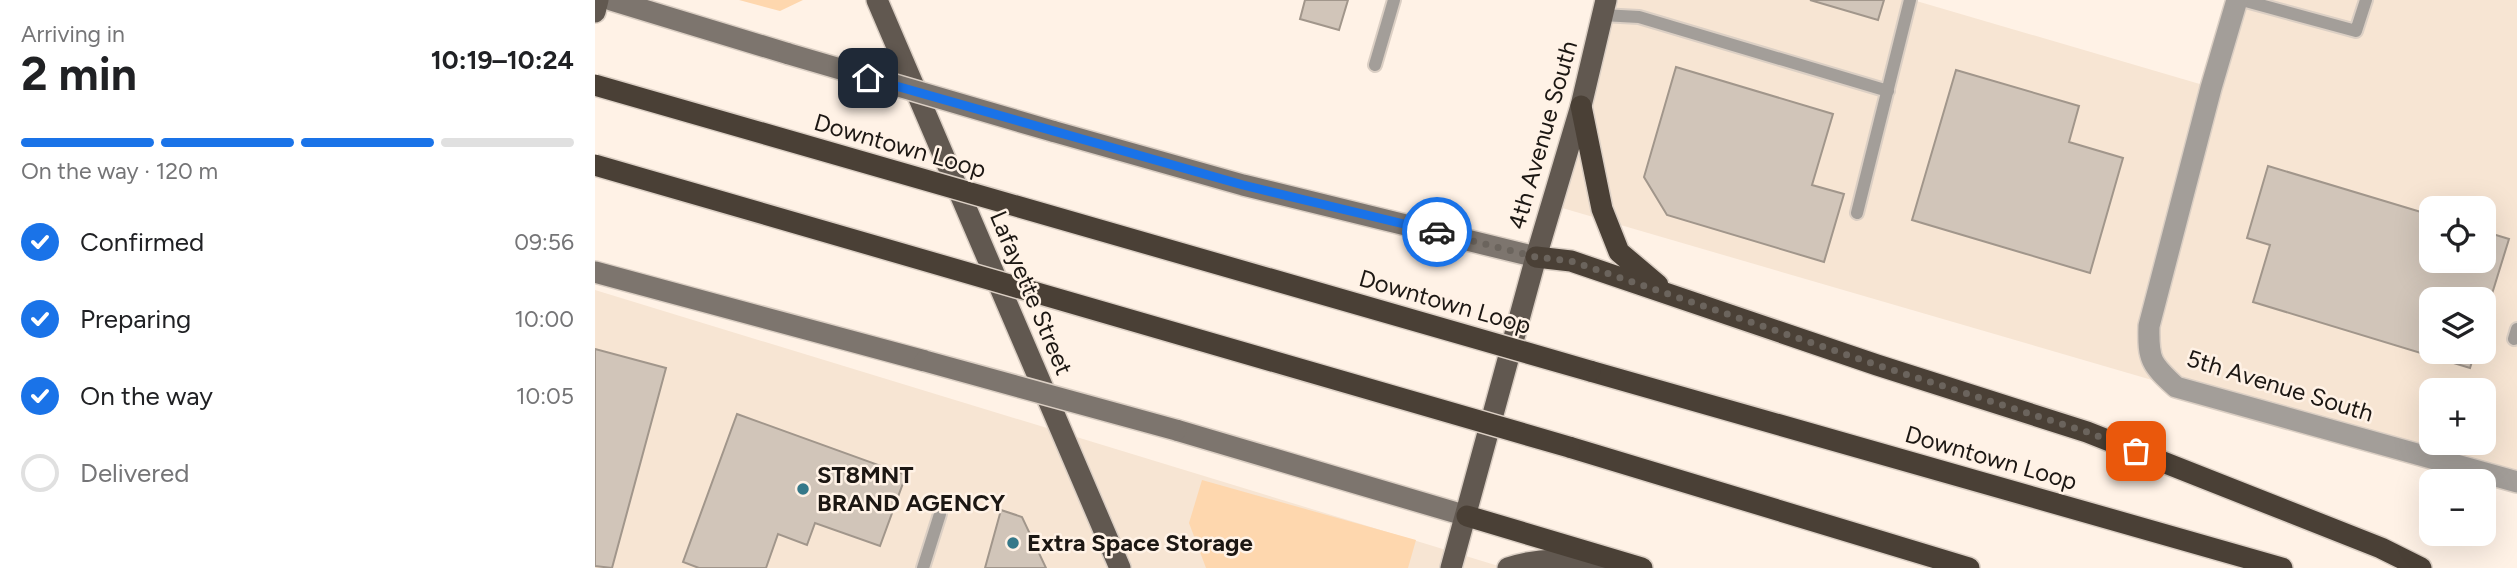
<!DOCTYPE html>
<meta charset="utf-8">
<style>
body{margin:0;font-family:Figtree,sans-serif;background:#f2f2f2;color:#202124;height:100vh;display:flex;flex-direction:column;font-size:26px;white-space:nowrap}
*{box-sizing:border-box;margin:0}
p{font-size:23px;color:#757577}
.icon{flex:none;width:38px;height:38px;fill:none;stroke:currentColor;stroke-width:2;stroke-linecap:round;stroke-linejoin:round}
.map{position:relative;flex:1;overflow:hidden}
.details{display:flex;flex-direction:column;background:#fff;width:595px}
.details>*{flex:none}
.tools{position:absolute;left:1824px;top:196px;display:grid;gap:14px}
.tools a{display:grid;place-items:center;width:77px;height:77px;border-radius:14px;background:#fff;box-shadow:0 7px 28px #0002;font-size:35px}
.pin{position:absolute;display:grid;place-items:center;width:60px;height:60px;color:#fff;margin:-30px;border-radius:14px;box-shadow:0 4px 10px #0006}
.courier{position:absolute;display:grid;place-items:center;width:70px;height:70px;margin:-35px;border:5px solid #1a73e8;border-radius:50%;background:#fff;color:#222;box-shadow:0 2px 9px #0007}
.summary em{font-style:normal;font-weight:700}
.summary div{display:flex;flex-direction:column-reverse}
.summary{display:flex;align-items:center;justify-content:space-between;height:119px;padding:0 21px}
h1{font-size:46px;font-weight:700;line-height:52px}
.bar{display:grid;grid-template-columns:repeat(4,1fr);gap:10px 7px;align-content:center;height:84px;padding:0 21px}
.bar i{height:9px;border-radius:5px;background:#e0e0e0}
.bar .active{background:#1a73e8}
.bar p{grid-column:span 4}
ol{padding:0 21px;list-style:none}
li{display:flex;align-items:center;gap:21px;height:77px}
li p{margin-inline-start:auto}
li .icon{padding:7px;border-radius:50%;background:#1a73e8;color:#fff;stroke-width:4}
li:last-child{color:#757577}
li i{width:38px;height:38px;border:4px solid #e0e0e0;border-radius:50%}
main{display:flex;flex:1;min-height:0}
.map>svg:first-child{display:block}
.built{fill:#f7e5d3;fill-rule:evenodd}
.green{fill:#fed7ae}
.building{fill:#d1c5b9;stroke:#a1968b;stroke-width:2}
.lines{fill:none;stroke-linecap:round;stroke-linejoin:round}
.lane-casing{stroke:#dbcfc4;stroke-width:16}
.street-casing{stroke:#dbcfc4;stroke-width:24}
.secondary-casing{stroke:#dbcfc4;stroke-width:24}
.primary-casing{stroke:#dbcfc4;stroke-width:24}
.highway-casing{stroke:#dbcfc4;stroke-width:24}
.lane{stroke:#a39e99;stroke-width:12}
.street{stroke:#a39e99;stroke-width:21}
.secondary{stroke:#7d756e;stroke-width:21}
.primary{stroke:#615850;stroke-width:21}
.highway{stroke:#4a4036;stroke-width:21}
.secondary-bridge-casing{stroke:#dbcfc4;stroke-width:24;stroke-linecap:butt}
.highway-bridge-casing{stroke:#dbcfc4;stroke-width:24;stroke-linecap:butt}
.secondary-bridge{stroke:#7d756e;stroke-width:21}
.highway-bridge{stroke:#4a4036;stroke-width:21}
.done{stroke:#6b645d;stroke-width:7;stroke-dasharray:0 12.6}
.route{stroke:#1a73e8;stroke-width:9}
.poi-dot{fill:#357889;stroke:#fff2e6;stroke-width:2.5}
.labels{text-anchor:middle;stroke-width:5;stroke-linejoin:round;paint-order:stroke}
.street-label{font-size:24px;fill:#1c1713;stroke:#fff2e6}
.poi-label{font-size:24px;font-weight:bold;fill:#1c1713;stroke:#fff2e6;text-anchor:start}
</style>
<main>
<section class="details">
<div class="summary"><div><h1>2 min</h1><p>Arriving in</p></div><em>10:19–10:24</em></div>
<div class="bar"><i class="active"></i><i class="active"></i><i class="active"></i><i></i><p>On the way · 120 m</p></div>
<ol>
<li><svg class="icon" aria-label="check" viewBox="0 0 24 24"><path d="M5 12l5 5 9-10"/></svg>Confirmed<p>09:56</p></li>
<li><svg class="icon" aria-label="check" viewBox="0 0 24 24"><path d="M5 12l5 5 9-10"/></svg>Preparing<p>10:00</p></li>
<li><svg class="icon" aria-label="check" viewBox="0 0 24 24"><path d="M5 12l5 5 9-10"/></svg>On the way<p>10:05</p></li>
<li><i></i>Delivered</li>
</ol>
</section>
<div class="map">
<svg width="1922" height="568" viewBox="0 0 1922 568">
<rect width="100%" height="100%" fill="#fff2e6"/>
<path class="built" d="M1011 0H1318L1615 87 1642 0H1922V482L1581 387 957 205ZM1836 208H1888V261H1836ZM1836 299H1888V352H1836ZM1836 390H1888V443H1836Z
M0 290 910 568H0Z"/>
<path class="green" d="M144 0H208L185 11Z
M607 480 821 540 813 568H611L594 523Z"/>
<path class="building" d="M710 0H753L744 30 705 19Z
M1215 0H1289L1283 20Z
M1081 67 1238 114 1217 185 1249 194 1229 262 1072 215 1049 177Z
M1361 70 1484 106 1474 142 1528 158 1495 273 1317 220Z
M1673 166 1836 215V261H1888V231L1914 239 1888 323V299H1836V352H1880L1875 368 1658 302 1675 245 1652 238Z
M0 349 71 368 17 568 0 566Z
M142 414 311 475 285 546 220 523 212 545 183 534 171 568H104L88 562Z
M406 510 427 517 451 568H390Z"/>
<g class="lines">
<defs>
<path id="lane" d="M1647 0 1761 31 1771 0
M1007 15 1044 17 1293 91
M780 65 799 0
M1262 213 1315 0
M1919 339 1922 329
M328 568 345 514"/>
<path id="street" d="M1642 0 1616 88 1554 326C1553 360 1556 364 1581 387L1922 482"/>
<path id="secondary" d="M16 0 194 54
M457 131 648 185 941 257
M0 272 330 361
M581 430 872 516"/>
<path id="primary" d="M282 0 525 568
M0 12 3 0
M856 568 941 257 986 106 1011 0
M913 568C945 557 977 559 1011 563"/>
<path id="highway" d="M986 106 1007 209 1024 252 1063 285
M941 257 976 261 1282 365 1492 432 1786 548 1826 568
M995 371 1687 568
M974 447 1374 568
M872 516 1047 568"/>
</defs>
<use href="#lane" class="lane-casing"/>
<use href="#street" class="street-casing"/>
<use href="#secondary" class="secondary-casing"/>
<use href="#primary" class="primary-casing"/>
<use href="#highway" class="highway-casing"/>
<use href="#lane" class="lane"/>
<use href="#street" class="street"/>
<use href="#secondary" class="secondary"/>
<use href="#primary" class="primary"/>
<use href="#highway" class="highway"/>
<defs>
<path id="secondary-bridge" d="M194 54 457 131
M330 361 581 430"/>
<path id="highway-bridge" d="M0 85 995 371
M0 165 974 447"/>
</defs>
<use href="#secondary-bridge" class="secondary-bridge-casing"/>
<use href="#highway-bridge" class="highway-bridge-casing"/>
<use href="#secondary-bridge" class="secondary-bridge"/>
<use href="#highway-bridge" class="highway-bridge"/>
</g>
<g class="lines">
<path class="done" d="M842 232 941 257 976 261 1282 365 1492 432 1541 451"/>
<path class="route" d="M273 78 648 185 842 232"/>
</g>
<g class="poi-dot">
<circle cx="208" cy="489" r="7"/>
<circle cx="418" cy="543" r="7"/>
</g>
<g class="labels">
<g class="street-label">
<text transform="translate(948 135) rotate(-74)" y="8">4th Avenue South</text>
<text transform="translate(305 146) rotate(16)" y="8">Downtown Loop</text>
<text transform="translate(436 293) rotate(67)" y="8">Lafayette Street</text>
<text transform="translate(850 302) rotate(16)" y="8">Downtown Loop</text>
<text transform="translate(1685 386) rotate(17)" y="8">5th Avenue South</text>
<text transform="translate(1396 458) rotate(16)" y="8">Downtown Loop</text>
</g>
<g class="poi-label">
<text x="222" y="483">ST8MNT<tspan x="222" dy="28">BRAND AGENCY</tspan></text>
<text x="432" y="551">Extra Space Storage</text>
</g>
</g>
</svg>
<div class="tools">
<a><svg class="icon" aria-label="locate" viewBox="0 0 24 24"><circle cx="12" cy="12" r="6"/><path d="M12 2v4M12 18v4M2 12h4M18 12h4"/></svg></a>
<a><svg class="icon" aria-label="layers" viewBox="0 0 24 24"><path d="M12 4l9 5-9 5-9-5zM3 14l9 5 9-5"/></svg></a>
<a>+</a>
<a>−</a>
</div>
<div class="pin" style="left:1541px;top:451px;background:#ea580c"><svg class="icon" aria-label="bag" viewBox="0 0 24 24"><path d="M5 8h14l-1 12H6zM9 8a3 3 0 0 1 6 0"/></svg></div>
<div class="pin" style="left:273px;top:78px;background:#1f2937"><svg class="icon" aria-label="home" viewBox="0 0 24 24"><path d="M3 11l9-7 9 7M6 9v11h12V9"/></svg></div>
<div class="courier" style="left:842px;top:232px"><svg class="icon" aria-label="car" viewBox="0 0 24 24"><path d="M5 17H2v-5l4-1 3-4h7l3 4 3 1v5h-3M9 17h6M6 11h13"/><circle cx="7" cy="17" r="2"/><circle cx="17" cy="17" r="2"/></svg></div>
</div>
</main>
